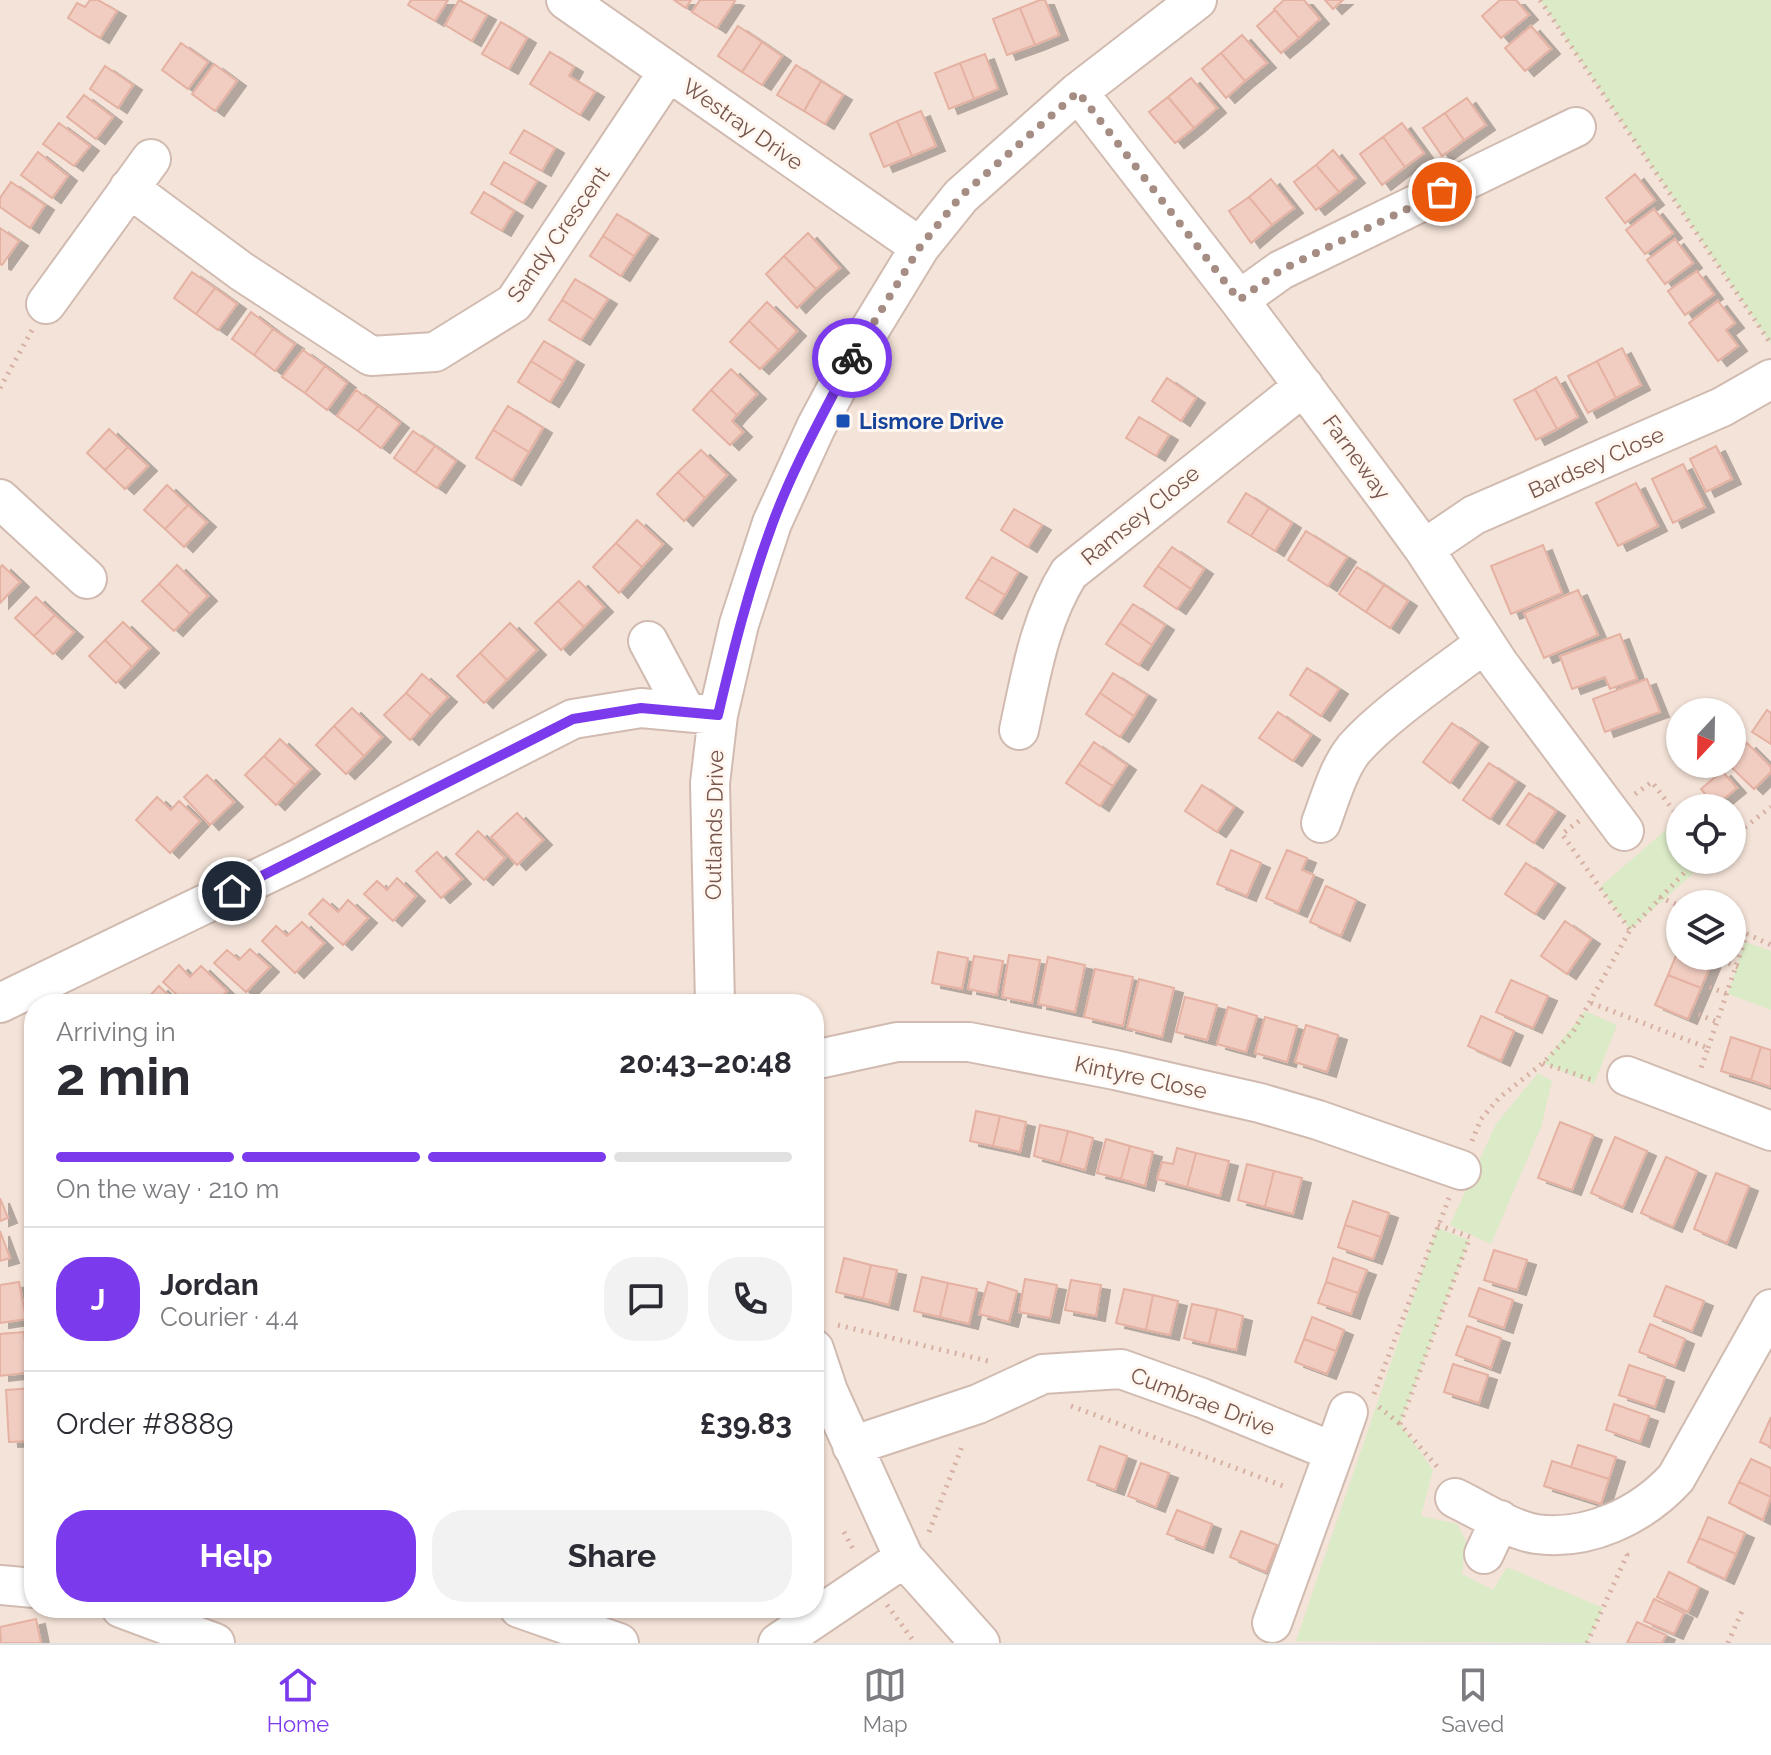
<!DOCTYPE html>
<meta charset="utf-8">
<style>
body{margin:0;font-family:Raleway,sans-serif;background:#f2f2f3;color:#2b2b33;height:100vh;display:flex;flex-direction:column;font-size:30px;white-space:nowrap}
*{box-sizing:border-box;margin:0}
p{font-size:26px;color:#7c7c81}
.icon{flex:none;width:44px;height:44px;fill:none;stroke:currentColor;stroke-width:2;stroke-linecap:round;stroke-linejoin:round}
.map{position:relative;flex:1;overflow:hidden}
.details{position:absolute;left:24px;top:994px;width:800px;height:624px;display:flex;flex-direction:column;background:#fff;border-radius:32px;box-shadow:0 2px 6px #0004}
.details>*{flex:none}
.needle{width:52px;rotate:202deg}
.controls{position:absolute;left:1666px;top:698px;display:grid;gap:16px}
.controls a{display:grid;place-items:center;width:80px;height:80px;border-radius:50%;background:#fff;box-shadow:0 2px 6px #0004;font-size:40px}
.pin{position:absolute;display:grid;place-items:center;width:68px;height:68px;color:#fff;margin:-34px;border:4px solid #fff;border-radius:50%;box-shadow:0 2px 8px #0007}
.courier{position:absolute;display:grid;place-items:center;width:80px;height:80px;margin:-40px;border:6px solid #7c3aed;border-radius:50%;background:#fff;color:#222;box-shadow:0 2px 10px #0007}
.summary em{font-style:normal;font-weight:700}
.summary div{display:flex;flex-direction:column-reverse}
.summary{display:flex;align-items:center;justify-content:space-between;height:136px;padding:0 32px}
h1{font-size:52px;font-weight:700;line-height:60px}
.bar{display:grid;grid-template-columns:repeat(4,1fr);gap:12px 8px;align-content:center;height:96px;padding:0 32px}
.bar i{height:10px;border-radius:6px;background:#e1e1e2}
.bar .current{background:#7c3aed}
.bar p{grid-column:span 4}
.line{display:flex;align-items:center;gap:20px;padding:0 32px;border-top:2px solid #e1e1e2}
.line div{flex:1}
.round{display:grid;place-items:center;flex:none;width:84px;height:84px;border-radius:32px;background:#f2f2f3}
.primary-button{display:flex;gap:16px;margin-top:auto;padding:16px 32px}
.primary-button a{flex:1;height:92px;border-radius:32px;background:#7c3aed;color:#fff;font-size:32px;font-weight:700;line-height:92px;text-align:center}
.primary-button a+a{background:#f2f2f3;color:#2b2b33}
.tabs{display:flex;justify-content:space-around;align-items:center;height:112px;border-top:2px solid #e1e1e2;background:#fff;font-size:22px;color:#7c7c81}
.tabs a{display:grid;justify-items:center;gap:4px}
.tabs .current{color:#7c3aed}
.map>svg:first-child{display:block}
.residential{fill:#f4e3d8;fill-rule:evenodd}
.green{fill:#dbeac7}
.building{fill:#f1cdc1;stroke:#e4b1a2;stroke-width:2;filter:url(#shadow)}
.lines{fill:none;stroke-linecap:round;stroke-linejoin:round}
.minor-casing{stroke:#d1bbb1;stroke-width:42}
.path{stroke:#d7b0a4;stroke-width:5;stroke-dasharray:2 6;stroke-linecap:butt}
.minor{stroke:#fff;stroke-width:38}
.done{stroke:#a68d84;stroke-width:8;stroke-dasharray:0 14.4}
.route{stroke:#7c3aed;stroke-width:10}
.transit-dot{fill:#1a4fb4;stroke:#fff7f0;stroke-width:3}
.labels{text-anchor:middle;stroke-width:6;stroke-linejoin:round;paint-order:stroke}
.street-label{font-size:22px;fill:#77564d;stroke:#fff7f0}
.transit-label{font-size:22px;font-weight:bold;fill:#164399;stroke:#fff7f0;text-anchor:start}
</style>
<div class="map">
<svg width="1771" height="1643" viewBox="0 0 1771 1643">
<defs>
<filter id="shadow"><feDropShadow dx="9" dy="5" stdDeviation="0" flood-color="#0004"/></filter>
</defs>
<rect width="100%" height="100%" fill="#fcf2ea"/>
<path class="residential" d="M0 0H1771V1643H0ZM1680 712H1732V764H1680ZM1680 808H1732V860H1680ZM1680 904H1732V956H1680ZM34 1004H814V1608H34Z"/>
<path class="green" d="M1540 0H1771V344Z
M1677 820 1680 824V860L1707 861 1630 930 1600 887Z
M1745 942 1771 951V1010L1728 994Z
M1585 1011 1617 1025 1594 1084 1543 1063Z
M1538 1073 1552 1081 1541 1127 1491 1244 1450 1225 1496 1124Z
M1437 1228 1469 1240 1400 1424 1433 1470 1421 1516 1457 1524 1466 1541 1462 1574 1493 1590 1507 1567 1603 1608 1587 1643 1296 1641Z"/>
<path class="building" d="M90 0H98L117 11 100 38 68 18 77 3 85 7Z
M411 0H448L435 21 408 5Z
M459 0 487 15 472 41 445 25Z
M674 0H691L686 8Z
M700 0H732L735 1 717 28 692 12Z
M1040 0H1045L1059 35 1035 45 1020 8Z
M1284 0H1304L1320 19 1299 38 1274 9Z
M1325 0H1343L1333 9Z
M1500 0H1516L1529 15 1501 38 1482 16Z
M1020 8 1035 45 1007 55 993 19Z
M1275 10 1299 38 1281 53 1257 26Z
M501 22 527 38 509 69 482 54Z
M738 26 762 42 742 72 718 56Z
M1531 26 1551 49 1525 71 1505 48Z
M1242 35 1267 63 1245 81 1221 53Z
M762 42 782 56 762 85 742 72Z
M181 43 208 62 188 89 162 70Z
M550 52 574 67 569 76 595 92 580 115 530 84Z
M1221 53 1245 81 1226 98 1202 69Z
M985 54 998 89 974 99 960 63Z
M960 63 974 99 949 109 935 73Z
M214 64 237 81 215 111 192 94Z
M796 65 821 81 804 111 777 95Z
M105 66 133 85 118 108 90 89Z
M1191 78 1217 108 1194 128 1168 97Z
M821 81 843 95 825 124 804 111Z
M84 95 113 117 96 139 67 117Z
M1168 97 1194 128 1175 143 1149 112Z
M1467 98 1486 125 1464 140 1445 113Z
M921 111 936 146 912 156 897 121Z
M1445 113 1464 140 1442 156 1423 128Z
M897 121 912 156 884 167 870 134Z
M59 123 90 146 74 166 43 144Z
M1402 123 1424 153 1405 167 1383 137Z
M524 130 555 148 542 171 510 153Z
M1383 137 1405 167 1382 185 1360 154Z
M1333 150 1356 178 1339 192 1316 165Z
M38 152 68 176 52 198 21 175Z
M504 162 537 181 523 203 491 184Z
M1316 165 1339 192 1316 210 1294 182Z
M1635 174 1655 200 1625 223 1606 198Z
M1271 179 1294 208 1272 225 1249 197Z
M11 182 45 205 30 228 0 207V198Z
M484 192 514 211 502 231 471 213Z
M1249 197 1272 225 1251 243 1229 211Z
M1654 209 1673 233 1645 254 1626 230Z
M617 214 649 234 634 256 603 236Z
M0 228 19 241 2 265 0 264Z
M808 233 840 268 816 289 784 256Z
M603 236 634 256 621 276 590 256Z
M1675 239 1693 263 1665 284 1647 260Z
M784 256 816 289 797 308 766 274Z
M1697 271 1714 294 1685 315 1668 291Z
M192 272 215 288 196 314 174 298Z
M575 279 608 299 594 320 562 300Z
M215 288 237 304 218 330 196 314Z
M562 300 594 320 581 340 549 320Z
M1718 301 1735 323 1726 330 1738 346 1718 361 1689 323Z
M767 302 797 331 779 350 749 321Z
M251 312 273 329 254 355 232 339Z
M749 321 779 350 760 369 730 342Z
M273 329 295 344 275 371 254 355Z
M544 341 575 360 563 381 531 361Z
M1622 348 1641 385 1616 398 1597 361Z
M303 350 325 366 305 393 282 377Z
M531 361 563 381 550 402 518 382Z
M1597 361 1616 398 1588 413 1568 376Z
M325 366 347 383 327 410 305 393Z
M731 369 757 394 737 415 711 390Z
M1556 377 1578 417 1557 429 1535 389Z
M1167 378 1196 398 1181 421 1152 401Z
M1535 389 1557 429 1536 440 1514 400Z
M356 390 378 406 358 431 337 416Z
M711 390 737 415 732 421 743 432 730 445 693 410Z
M378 406 400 423 381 448 358 431Z
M508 406 543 428 529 452 493 430Z
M1139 417 1169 435 1156 456 1126 438Z
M109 429 128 447 105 470 87 453Z
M493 430 529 452 512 480 476 458Z
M413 431 435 446 415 473 394 458Z
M435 446 456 461 437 488 415 473Z
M1716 446 1732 479 1706 492 1690 459Z
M128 447 148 466 125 489 105 470Z
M701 450 727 475 705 498 678 472Z
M1683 464 1705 507 1673 523 1652 479Z
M678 472 705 498 684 521 657 494Z
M1636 483 1658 526 1618 546 1596 503Z
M167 485 188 505 165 529 144 510Z
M1246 493 1269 508 1251 536 1228 522Z
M188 505 207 522 184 547 165 529Z
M1269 508 1292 523 1275 551 1251 536Z
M1014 509 1042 525 1028 547 1001 530Z
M637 520 663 544 642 567 616 543Z
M1306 531 1347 557 1328 586 1288 560Z
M616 543 642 567 619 593 593 567Z
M1543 545 1562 593 1511 614 1491 566Z
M1172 547 1204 569 1191 589 1158 566Z
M992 557 1018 572 1005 595 978 579Z
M2 565 20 582 0 603V568Z
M177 565 208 596 190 614 159 584Z
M1158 566 1191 589 1177 609 1144 586Z
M1357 567 1384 585 1366 612 1339 594Z
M978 579 1005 595 993 614 966 598Z
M579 581 604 607 584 627 558 601Z
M159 584 190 614 174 631 142 601Z
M1384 585 1408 601 1390 628 1366 612Z
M1578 590 1598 635 1544 658 1524 613Z
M36 597 55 615 34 636 15 618Z
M558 601 584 627 561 650 535 623Z
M1133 604 1165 625 1152 645 1120 623Z
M55 615 74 632 53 654 34 636Z
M123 622 150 648 132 667 105 640Z
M510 623 537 650 507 680 480 653Z
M1120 623 1152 645 1139 665 1106 644Z
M1620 634 1637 679 1610 689 1605 677 1572 689 1560 656Z
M105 640 132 667 116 683 89 656Z
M480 653 507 680 484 703 457 676Z
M1307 668 1339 689 1321 716 1290 695Z
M1113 673 1147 695 1134 716 1100 693Z
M422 674 448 697 431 715 406 693Z
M1647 679 1660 712 1605 732 1593 699Z
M406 693 431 715 410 740 384 715Z
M1100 693 1134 716 1120 737 1086 714Z
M352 708 382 737 364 756 334 726Z
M1767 710 1771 713V744L1752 732Z
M1278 712 1311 735 1293 761 1259 738Z
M1452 723 1479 742 1450 783 1423 762Z
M334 726 364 756 346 774 316 745Z
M280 739 311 769 295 785 264 756Z
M1094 742 1127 765 1113 786 1079 764Z
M1747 743 1771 767V772L1754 789 1728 764H1732V759Z
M264 756 295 785 276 805 245 775Z
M1489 763 1516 781 1490 819 1463 800Z
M1079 764 1113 786 1100 806 1066 783Z
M1722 771 1737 788 1715 806 1701 789Z
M207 775 234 802 210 825 184 797Z
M1202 785 1234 807 1217 832 1185 811Z
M1529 793 1556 811 1534 843 1507 825Z
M157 797 171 810 179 801 200 821 170 853 136 820Z
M517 813 543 840 517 865 491 837Z
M478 831 505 858 484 880 456 854Z
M1231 850 1261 863 1247 896 1217 884Z
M1287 850 1307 858 1302 870 1314 875 1298 912 1266 898Z
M437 852 462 879 441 898 416 871Z
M1526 863 1556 883 1535 914 1505 894Z
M397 878 416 896 393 921 364 894 377 881 387 890Z
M1326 886 1356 900 1341 936 1310 922Z
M323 899 338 912 348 900 368 918 343 945 309 914Z
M1565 921 1591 939 1567 974 1541 956Z
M302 922 324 943 295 973 262 941 276 926 287 936Z
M250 949 270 967 246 992 214 963 227 950 239 960Z
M1678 951 1680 956H1690L1711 964 1701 988 1668 975Z
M938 952 968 958 962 989 932 983Z
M1009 955 1040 960 1032 1003 1002 997Z
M974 956 1003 961 997 995 968 989Z
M1690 956H1714L1711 964Z
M1048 957 1085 965 1075 1012 1038 1004Z
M179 965 190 977 201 966 227 991 214 1004H187L163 982Z
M1095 969 1133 977 1123 1026 1084 1017Z
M1668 975 1701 988 1688 1019 1655 1005Z
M1139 979 1174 988 1162 1037 1127 1028Z
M1511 980 1548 996 1533 1028 1496 1012Z
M159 986 177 1004H142Z
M1185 997 1217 1005 1207 1040 1176 1032Z
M1228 1007 1257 1016 1246 1052 1217 1044Z
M1481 1016 1514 1031 1501 1061 1468 1046Z
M1265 1017 1297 1026 1287 1062 1255 1053Z
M1306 1025 1338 1035 1327 1072 1295 1062Z
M1731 1037 1761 1047 1751 1080 1721 1071Z
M1761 1047 1771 1050V1087L1751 1080Z
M976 1111 1000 1116 993 1146 970 1141Z
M1000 1116 1026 1122 1020 1152 993 1146Z
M1560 1122 1593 1135 1572 1190 1538 1178Z
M1040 1125 1068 1131 1060 1163 1034 1156Z
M1068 1131 1093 1138 1085 1170 1060 1163Z
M1615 1137 1647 1151 1623 1207 1591 1193Z
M1106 1139 1130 1146 1121 1179 1097 1173Z
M1130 1146 1153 1152 1145 1186 1121 1179Z
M1177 1148 1196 1153 1187 1187 1157 1179 1162 1162 1173 1164Z
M1196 1153 1229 1161 1220 1196 1187 1187Z
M1666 1157 1697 1171 1673 1227 1641 1213Z
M1247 1164 1274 1171 1265 1207 1238 1200Z
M1274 1171 1302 1178 1293 1214 1265 1207Z
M1716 1173 1749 1186 1727 1243 1694 1229Z
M0 1198 8 1218 0 1221Z
M1353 1201 1389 1213 1381 1237 1345 1225Z
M1345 1225 1381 1237 1373 1259 1338 1247Z
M0 1231 10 1258 0 1261Z
M1494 1250 1527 1260 1517 1290 1484 1280Z
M844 1258 871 1265 863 1298 836 1292Z
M1333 1258 1367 1270 1358 1293 1326 1282Z
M871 1265 897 1270 889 1305 863 1298Z
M922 1277 948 1283 940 1317 914 1311Z
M1025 1279 1057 1285 1050 1318 1019 1312Z
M1071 1280 1101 1285 1096 1316 1065 1310Z
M19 1282 26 1319 0 1323V1285Z
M988 1282 1017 1291 1009 1322 979 1314Z
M1326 1282 1358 1293 1351 1314 1318 1303Z
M948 1283 977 1289 969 1324 940 1317Z
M1666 1286 1704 1301 1692 1331 1654 1316Z
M1479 1288 1513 1300 1504 1328 1469 1316Z
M1124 1289 1153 1295 1146 1330 1116 1323Z
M1153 1295 1178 1301 1170 1335 1146 1330Z
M1192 1304 1217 1309 1209 1344 1184 1338Z
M1217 1309 1243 1316 1236 1350 1209 1344Z
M1312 1317 1344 1330 1336 1351 1304 1339Z
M1650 1324 1685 1339 1675 1366 1639 1352Z
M1467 1326 1501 1338 1491 1368 1456 1355Z
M24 1332 26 1352 34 1351V1372L0 1376V1334Z
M1304 1339 1336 1351 1327 1374 1295 1362Z
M1453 1364 1488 1375 1479 1403 1444 1392Z
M1629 1365 1665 1377 1655 1407 1619 1395Z
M34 1388V1441L9 1442 6 1390Z
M1614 1404 1649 1416 1640 1442 1606 1430Z
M1771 1417V1447L1760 1442Z
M1578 1445 1616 1457 1609 1479 1571 1467Z
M1100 1446 1127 1456 1115 1490 1088 1480Z
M1751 1459 1771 1468V1497L1739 1482Z
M1552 1461 1609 1479 1601 1504 1544 1486Z
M1141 1463 1169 1473 1156 1507 1128 1496Z
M1739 1482 1771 1497 1763 1520 1729 1503Z
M1177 1510 1212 1524 1204 1548 1167 1534Z
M1708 1517 1745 1533 1736 1554 1699 1538Z
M1241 1531 1277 1545 1266 1572 1230 1557Z
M1699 1538 1736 1554 1725 1579 1688 1562Z
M1669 1572 1699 1587 1688 1612 1657 1597Z
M1654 1599 1684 1613 1674 1634 1644 1621Z
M36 1619 41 1643H1L0 1627Z
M1637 1622 1666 1635 1662 1643H1627Z"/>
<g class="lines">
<defs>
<path id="minor" d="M566 0 920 247
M1078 92 1239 300 1386 497 1424 549 1499 664 1624 831
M129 188 241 271 371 356 435 352 514 303 668 72
M1239 300 1281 270 1576 127
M46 304 151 159
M0 499 87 579
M1424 549 1474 515 1722 407 1771 379
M648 641 686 712
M1019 730C1031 675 1039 621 1069 573L1304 386
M1321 823C1330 799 1338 769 1354 749 1387 712 1445 674 1485 643
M0 1003 298 859 573 719 641 708 718 715
M715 1004 710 783 718 715 739 624 772 523 816 427 856 352 920 247 961 196 1078 92 1197 0
M814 1060 897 1042H969L1115 1070 1260 1103 1318 1120 1461 1170
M1627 1076 1771 1131
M814 1349 828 1391 904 1558 980 1643
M852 1446 978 1404 1043 1374 1121 1369 1202 1398 1334 1452 1272 1623
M1334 1452 1348 1412
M1455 1498C1478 1509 1511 1530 1536 1534 1588 1541 1641 1516 1676 1478L1771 1309
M1484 1554 1500 1520
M0 1585 34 1588
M121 1608 215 1643
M519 1608 619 1643
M778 1643 904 1558"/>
</defs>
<use href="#minor" class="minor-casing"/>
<path class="path" d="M1540 0 1771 344
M0 388 32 330
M1635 794 1652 782 1680 819
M1579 821 1562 834 1630 930
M1732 837 1771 807
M1659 897 1680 906
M1732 927 1771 945
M1714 957 1738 967
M1702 984 1727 994
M1591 1003 1708 1048 1700 1071
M1691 1011 1717 1022
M1708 1048 1747 934
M1543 1063 1595 1081
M1472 1141 1481 1119 1499 1098 1543 1063 1573 1032 1630 930 1684 873 1700 860
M1438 1225 1470 1237 1400 1424 1440 1470
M838 1325 992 1362
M1374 1394 1449 1198
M1071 1406 1286 1487
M1379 1407 1400 1424
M844 1532 855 1553
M929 1532 963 1444
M887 1605 915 1643
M1587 1643 1627 1555 1625 1553
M1728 1643 1742 1611"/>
<use href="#minor" class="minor"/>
</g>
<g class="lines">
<path class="done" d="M852 358 920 247 961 196 1078 92 1239 300 1281 270 1442 192"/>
<path class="route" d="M232 891 573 719 641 708 718 715C733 651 749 587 772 525 793 467 824 413 852 358"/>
</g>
<rect class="transit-dot" x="835" y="413" width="16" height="16" rx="4"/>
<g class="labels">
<g class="street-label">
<text transform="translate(743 124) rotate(35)" y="8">Westray Drive</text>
<text transform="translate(558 234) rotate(-55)" y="8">Sandy Crescent</text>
<text transform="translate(1357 457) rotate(54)" y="8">Farneway</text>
<text transform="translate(1596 462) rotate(-24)" y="8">Bardsey Close</text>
<text transform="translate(1140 515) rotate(-39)" y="8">Ramsey Close</text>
<text transform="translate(714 825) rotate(-89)" y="8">Outlands Drive</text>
<text transform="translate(1141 1077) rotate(12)" y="8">Kintyre Close</text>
<text transform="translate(1203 1401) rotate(21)" y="8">Cumbrae Drive</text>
</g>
<g class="transit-label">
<text x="859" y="429">Lismore Drive</text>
</g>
</g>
</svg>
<div class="controls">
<a><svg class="needle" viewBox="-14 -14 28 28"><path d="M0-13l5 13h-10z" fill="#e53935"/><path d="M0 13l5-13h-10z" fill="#7c7c81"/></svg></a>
<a><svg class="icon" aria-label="locate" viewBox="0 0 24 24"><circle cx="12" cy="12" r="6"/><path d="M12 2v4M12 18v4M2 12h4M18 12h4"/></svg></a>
<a><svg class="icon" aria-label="layers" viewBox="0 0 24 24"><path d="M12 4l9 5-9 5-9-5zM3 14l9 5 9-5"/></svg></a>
</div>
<div class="pin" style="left:1442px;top:192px;background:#ea580c"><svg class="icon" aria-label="bag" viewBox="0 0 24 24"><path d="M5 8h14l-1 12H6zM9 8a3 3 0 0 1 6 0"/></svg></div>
<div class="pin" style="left:232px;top:891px;background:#1f2937"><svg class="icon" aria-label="home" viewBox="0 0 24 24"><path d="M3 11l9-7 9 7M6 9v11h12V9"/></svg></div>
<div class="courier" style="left:852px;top:358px"><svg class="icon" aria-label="bike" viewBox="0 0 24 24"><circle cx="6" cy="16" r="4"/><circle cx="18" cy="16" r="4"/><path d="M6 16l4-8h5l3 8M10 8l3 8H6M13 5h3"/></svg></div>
<section class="details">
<div class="summary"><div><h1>2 min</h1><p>Arriving in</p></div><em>20:43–20:48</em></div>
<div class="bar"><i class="current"></i><i class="current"></i><i class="current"></i><i></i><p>On the way · 210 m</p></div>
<div class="line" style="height:144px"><b class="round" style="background:#7c3aed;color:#fff">J</b><div><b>Jordan</b><p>Courier · 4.4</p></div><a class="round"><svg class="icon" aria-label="chat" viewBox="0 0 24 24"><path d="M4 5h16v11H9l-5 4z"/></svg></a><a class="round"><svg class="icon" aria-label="phone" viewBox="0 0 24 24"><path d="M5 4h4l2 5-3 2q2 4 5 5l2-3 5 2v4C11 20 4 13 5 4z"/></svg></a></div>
<div class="line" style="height:104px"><div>Order #8889</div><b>£39.83</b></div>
<div class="primary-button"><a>Help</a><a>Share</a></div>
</section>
</div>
<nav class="tabs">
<a class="current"><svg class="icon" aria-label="home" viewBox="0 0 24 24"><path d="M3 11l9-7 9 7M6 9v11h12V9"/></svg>Home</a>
<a><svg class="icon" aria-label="map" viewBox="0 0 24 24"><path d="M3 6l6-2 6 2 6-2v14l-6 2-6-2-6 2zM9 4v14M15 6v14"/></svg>Map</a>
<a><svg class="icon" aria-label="saved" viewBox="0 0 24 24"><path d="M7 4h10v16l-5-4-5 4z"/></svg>Saved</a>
</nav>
